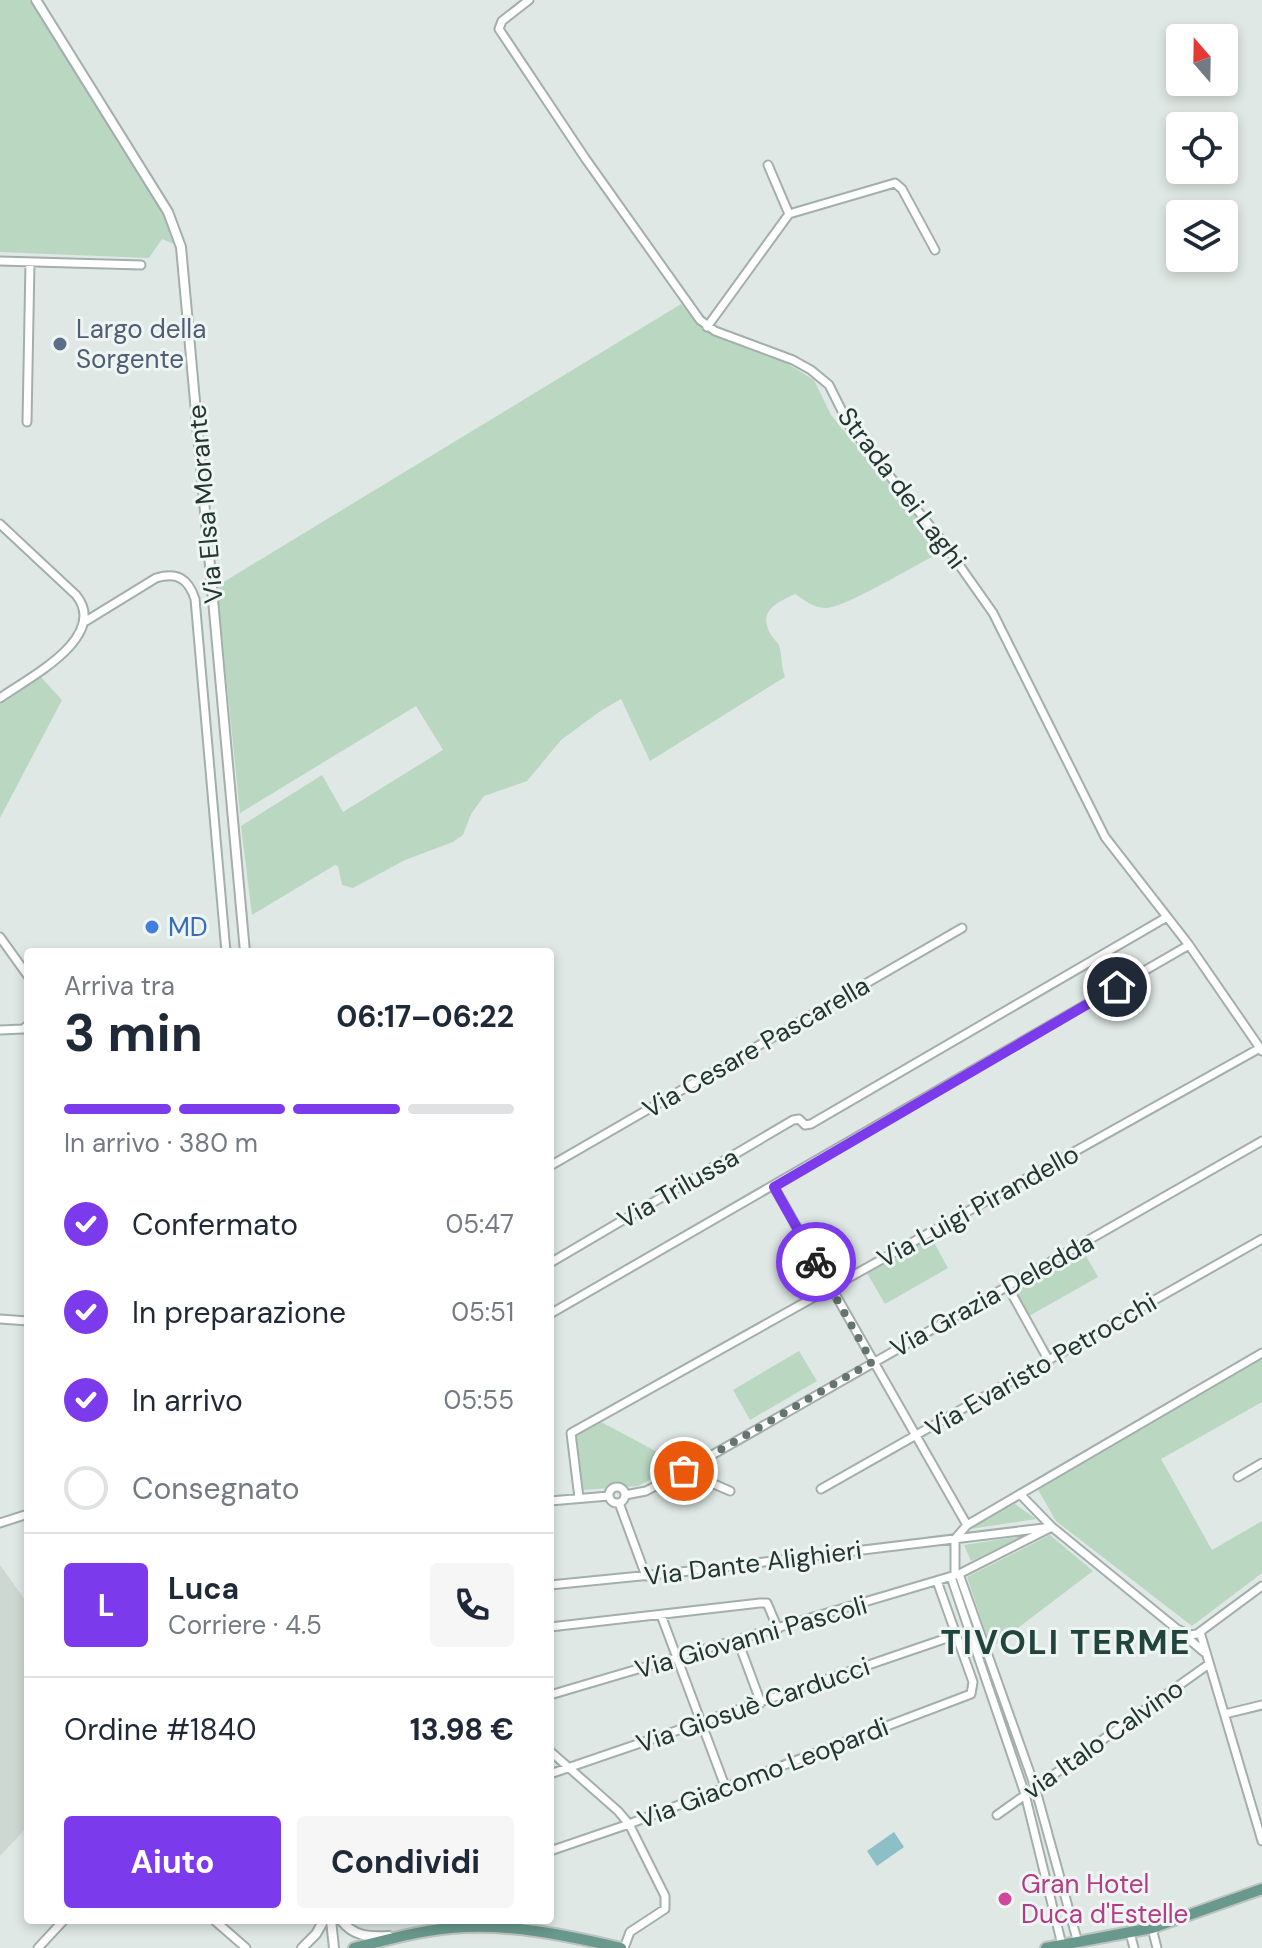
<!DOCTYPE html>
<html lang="it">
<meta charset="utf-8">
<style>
body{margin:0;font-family:"DM Sans",sans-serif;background:#f6f6f7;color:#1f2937;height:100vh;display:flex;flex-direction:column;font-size:30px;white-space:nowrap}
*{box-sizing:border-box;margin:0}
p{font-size:26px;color:#747a83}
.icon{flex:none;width:44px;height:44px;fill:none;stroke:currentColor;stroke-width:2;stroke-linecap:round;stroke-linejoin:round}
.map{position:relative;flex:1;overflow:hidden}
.panel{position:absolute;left:24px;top:948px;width:530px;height:976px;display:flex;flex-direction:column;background:#fff;border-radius:8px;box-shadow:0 4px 12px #0003}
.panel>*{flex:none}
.needle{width:52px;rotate:340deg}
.buttons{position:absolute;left:1166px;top:24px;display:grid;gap:16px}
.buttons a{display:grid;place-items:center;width:72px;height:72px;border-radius:8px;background:#fff;box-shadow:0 4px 12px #0003;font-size:40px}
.pin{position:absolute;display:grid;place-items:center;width:68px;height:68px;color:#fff;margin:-34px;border:4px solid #fff;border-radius:50%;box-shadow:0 2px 8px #0007}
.courier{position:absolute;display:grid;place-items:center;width:80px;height:80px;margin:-40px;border:6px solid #7c3aed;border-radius:50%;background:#fff;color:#222;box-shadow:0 2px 10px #0007}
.headline em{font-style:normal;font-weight:700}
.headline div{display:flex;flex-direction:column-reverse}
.headline{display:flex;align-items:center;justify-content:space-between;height:136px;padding:0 40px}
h1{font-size:52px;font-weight:700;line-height:60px}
.bar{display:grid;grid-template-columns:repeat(4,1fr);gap:12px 8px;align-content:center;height:96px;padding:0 40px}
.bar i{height:10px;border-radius:6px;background:#e0e1e3}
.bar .current{background:#7c3aed}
.bar p{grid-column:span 4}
.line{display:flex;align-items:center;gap:20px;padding:0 40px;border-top:2px solid #e0e1e3}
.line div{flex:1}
.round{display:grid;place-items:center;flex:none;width:84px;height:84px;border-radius:8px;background:#f6f6f7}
ol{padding:0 40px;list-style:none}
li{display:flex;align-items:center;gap:24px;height:88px}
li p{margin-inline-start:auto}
li .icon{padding:8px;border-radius:50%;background:#7c3aed;color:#fff;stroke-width:4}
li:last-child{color:#747a83}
li i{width:44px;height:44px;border:4px solid #e0e1e3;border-radius:50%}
.button{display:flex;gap:16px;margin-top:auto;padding:16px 40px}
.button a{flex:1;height:92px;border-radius:8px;background:#7c3aed;color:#fff;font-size:32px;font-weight:700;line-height:92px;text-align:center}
.button a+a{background:#f6f6f7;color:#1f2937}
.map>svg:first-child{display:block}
.built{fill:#ced8d3}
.green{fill:#bad7c2}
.water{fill:#8dbfc7}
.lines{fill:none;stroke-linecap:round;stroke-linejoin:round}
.minor-casing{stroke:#a3afab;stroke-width:11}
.tertiary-casing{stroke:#a3afab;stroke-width:12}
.primary-casing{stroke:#bdc3c1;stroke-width:14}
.minor{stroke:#fff;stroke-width:7}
.tertiary{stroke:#fff;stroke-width:8}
.primary{stroke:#69998c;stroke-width:10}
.done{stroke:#647470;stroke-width:8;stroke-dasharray:0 14.4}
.route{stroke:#7c3aed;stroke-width:10}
.service-dot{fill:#5c6f8a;stroke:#eff5f2;stroke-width:3}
.shop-dot{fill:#3f7fe0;stroke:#eff5f2;stroke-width:3}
.hotel-dot{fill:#d1479c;stroke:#eff5f2;stroke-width:3}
.labels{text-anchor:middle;stroke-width:6;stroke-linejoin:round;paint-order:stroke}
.service-label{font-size:26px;fill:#4e5e75;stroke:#eff5f2;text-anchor:start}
.street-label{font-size:26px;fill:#223631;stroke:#eff5f2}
.shop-label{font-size:26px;fill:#366cbe;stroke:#eff5f2;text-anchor:start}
.hotel-label{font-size:26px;fill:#b23c85;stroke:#eff5f2;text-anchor:start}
.district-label{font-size:34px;font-weight:bold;letter-spacing:2px;fill:#21453c;stroke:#eff5f2}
</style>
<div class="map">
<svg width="1262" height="1948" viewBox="0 0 1262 1948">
<rect width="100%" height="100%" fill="#dfe8e4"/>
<path class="built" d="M0 1565 28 1604V1826L0 1856Z"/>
<path class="green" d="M0 0H29L164 211 172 228 174 244 162 239 149 258 0 252Z
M681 304 702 328 714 335 740 342 780 359 814 380 831 415 944 551C919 562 843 610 824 608 813 607 804 600 795 594 776 603 757 611 771 635 773 638 778 643 779 645 782 656 781 665 785 677L650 761 621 699 599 712 561 740 527 781 484 796 471 814 463 835 453 842 405 860 353 888 342 885 338 866 335 865 252 915 241 826 322 775 343 812 443 750 416 706 240 813 217 586Z
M39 675 62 700 0 818V704Z
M931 1237 948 1268 885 1304 867 1273Z
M1082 1249 1098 1277 1029 1316 1013 1288Z
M799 1351 817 1381 750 1420 733 1390Z
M1262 1359V1402L1161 1459 1212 1550 1262 1521V1573L1192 1626 1056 1521 1037 1488Z
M601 1422 680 1464 638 1486 583 1490 576 1435Z
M1015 1504 1036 1519 970 1529Z
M1050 1535 1093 1571 991 1648 967 1577Z
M1023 1536 971 1561 964 1545Z"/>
<path class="water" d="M894 1832 904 1847 877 1866 867 1851Z"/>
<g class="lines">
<defs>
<path id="minor" d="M529 0 502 21 499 29 585 158 700 320 715 331 793 360 811 370 829 385 850 427 943 542 993 613 1105 837 1189 945 1262 1051
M768 165 789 214
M0 261 141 265
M707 327 789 214 895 183 902 189 935 250
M27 422 30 262
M0 524 76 595C110 637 28 678 0 698
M86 621 156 578C177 572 188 578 195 599L226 952
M0 937 28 976
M0 1030 23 1029 28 1025
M550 1166 962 928
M774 1187 967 1525
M550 1263 793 1120 799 1119 805 1125 811 1124 1167 917
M1008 1287 1049 1361
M550 1314 1189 945
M0 1319 28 1321
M684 1471 730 1491
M1238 1477 1262 1463
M609 1495a8 8 0 1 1 16 0a8 8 0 1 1-16 0Z
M821 1489 1262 1239
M1020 1494 1052 1527 1177 1629 1190 1635 1197 1634 1262 1586
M625 1495 646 1491 684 1471 1262 1141
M579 1498 571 1433 1260 1048
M550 1501 609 1496
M619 1503 646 1576
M0 1523 28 1514
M959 1574 1035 1787 1078 1943
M955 1575V1539L967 1525 1262 1353
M951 1577 1025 1794 1062 1945
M550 1585 681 1572 1044 1528
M661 1615 725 1786
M550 1627 760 1603H767L778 1629
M1200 1632 1262 1841
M1183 1634 1204 1652
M738 1641 761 1703
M550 1695 959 1574 1052 1527
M1225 1714 1262 1705
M550 1751 618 1811 629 1824 665 1896V1909L630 1932 624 1948
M550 1774 956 1635
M997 1815 1209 1664
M550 1851 629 1824 971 1694 973 1682 937 1581
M214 1920 246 1948
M1152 1928 1157 1948
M1130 1933 1134 1948
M38 1948 64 1920"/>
<path id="tertiary" d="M36 0 168 212 181 247 245 952
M331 1920 334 1948
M341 1920C354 1937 369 1937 389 1936
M302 1948 316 1934 324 1920"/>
<path id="primary" d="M354 1948C386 1940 418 1931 451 1928 508 1923 566 1935 621 1948
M1046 1948 1152 1928 1262 1889"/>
</defs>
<use href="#minor" class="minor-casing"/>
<use href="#tertiary" class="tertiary-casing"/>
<use href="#primary" class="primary-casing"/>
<use href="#minor" class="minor"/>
<use href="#tertiary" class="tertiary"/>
<use href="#primary" class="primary"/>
</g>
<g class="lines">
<path class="done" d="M684 1471 872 1362 816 1262"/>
<path class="route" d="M816 1262 774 1187 1117 987"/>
</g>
<circle class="service-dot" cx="60" cy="344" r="8"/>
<circle class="shop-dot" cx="152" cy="927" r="8"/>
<circle class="hotel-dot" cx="1005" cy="1899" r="8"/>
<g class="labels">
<g class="service-label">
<text x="76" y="338">Largo della<tspan x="76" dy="30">Sorgente</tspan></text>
</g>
<g class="street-label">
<text transform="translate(902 488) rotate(53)" y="9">Strada dei Laghi</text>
<text transform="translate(205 504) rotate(-95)" y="9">Via Elsa Morante</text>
<text transform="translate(756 1047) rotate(-30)" y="9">Via Cesare Pascarella</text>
<text transform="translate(678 1188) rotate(-30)" y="9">Via Trilussa</text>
<text transform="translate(978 1206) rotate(-29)" y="9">Via Luigi Pirandello</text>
<text transform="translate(992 1295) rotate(-29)" y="9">Via Grazia Deledda</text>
<text transform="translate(1041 1365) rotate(-30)" y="9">Via Evaristo Petrocchi</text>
<text transform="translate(753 1563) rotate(-7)" y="9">Via Dante Alighieri</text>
<text transform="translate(751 1637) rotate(-16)" y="9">Via Giovanni Pascoli</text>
<text transform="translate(753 1705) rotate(-19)" y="9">Via Giosuè Carducci</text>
<text transform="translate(1103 1739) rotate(-35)" y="9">via Italo Calvino</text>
<text transform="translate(763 1773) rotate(-21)" y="9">Via Giacomo Leopardi</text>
</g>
<g class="shop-label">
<text x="168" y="936">MD</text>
</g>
<g class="hotel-label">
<text x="1021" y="1893">Gran Hotel<tspan x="1021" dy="30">Duca d'Estelle</tspan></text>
</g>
<g class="district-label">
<text x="1066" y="1654">TIVOLI TERME</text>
</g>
</g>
</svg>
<div class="buttons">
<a><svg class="needle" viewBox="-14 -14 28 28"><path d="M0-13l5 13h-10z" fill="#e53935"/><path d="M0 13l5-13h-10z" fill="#747a83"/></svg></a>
<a><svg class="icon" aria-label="locate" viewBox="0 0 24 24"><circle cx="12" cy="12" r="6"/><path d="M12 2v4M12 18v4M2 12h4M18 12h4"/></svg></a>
<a><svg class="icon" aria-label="layers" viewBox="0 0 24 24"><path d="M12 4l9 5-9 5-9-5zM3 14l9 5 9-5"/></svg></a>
</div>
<div class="pin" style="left:684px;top:1471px;background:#ea580c"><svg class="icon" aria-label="bag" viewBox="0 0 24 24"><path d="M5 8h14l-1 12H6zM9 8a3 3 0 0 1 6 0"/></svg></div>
<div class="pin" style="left:1117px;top:987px;background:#1f2937"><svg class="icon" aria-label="home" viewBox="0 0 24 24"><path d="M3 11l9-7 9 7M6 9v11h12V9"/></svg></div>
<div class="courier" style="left:816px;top:1262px"><svg class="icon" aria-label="bike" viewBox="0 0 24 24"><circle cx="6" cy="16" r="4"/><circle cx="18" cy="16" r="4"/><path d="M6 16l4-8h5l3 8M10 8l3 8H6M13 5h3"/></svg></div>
<section class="panel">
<div class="headline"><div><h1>3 min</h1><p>Arriva tra</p></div><em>06:17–06:22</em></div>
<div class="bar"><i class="current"></i><i class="current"></i><i class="current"></i><i></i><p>In arrivo · 380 m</p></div>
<ol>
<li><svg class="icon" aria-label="check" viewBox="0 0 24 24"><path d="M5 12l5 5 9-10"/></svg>Confermato<p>05:47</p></li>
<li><svg class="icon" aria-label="check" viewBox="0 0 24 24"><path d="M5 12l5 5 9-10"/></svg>In preparazione<p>05:51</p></li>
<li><svg class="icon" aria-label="check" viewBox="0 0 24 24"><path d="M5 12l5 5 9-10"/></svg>In arrivo<p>05:55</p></li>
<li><i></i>Consegnato</li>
</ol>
<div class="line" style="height:144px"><b class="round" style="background:#7c3aed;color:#fff">L</b><div><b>Luca</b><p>Corriere · 4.5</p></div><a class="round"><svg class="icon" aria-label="phone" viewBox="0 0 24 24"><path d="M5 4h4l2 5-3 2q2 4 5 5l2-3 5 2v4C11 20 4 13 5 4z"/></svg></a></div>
<div class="line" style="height:104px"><div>Ordine #1840</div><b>13.98 €</b></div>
<div class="button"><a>Aiuto</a><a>Condividi</a></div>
</section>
</div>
